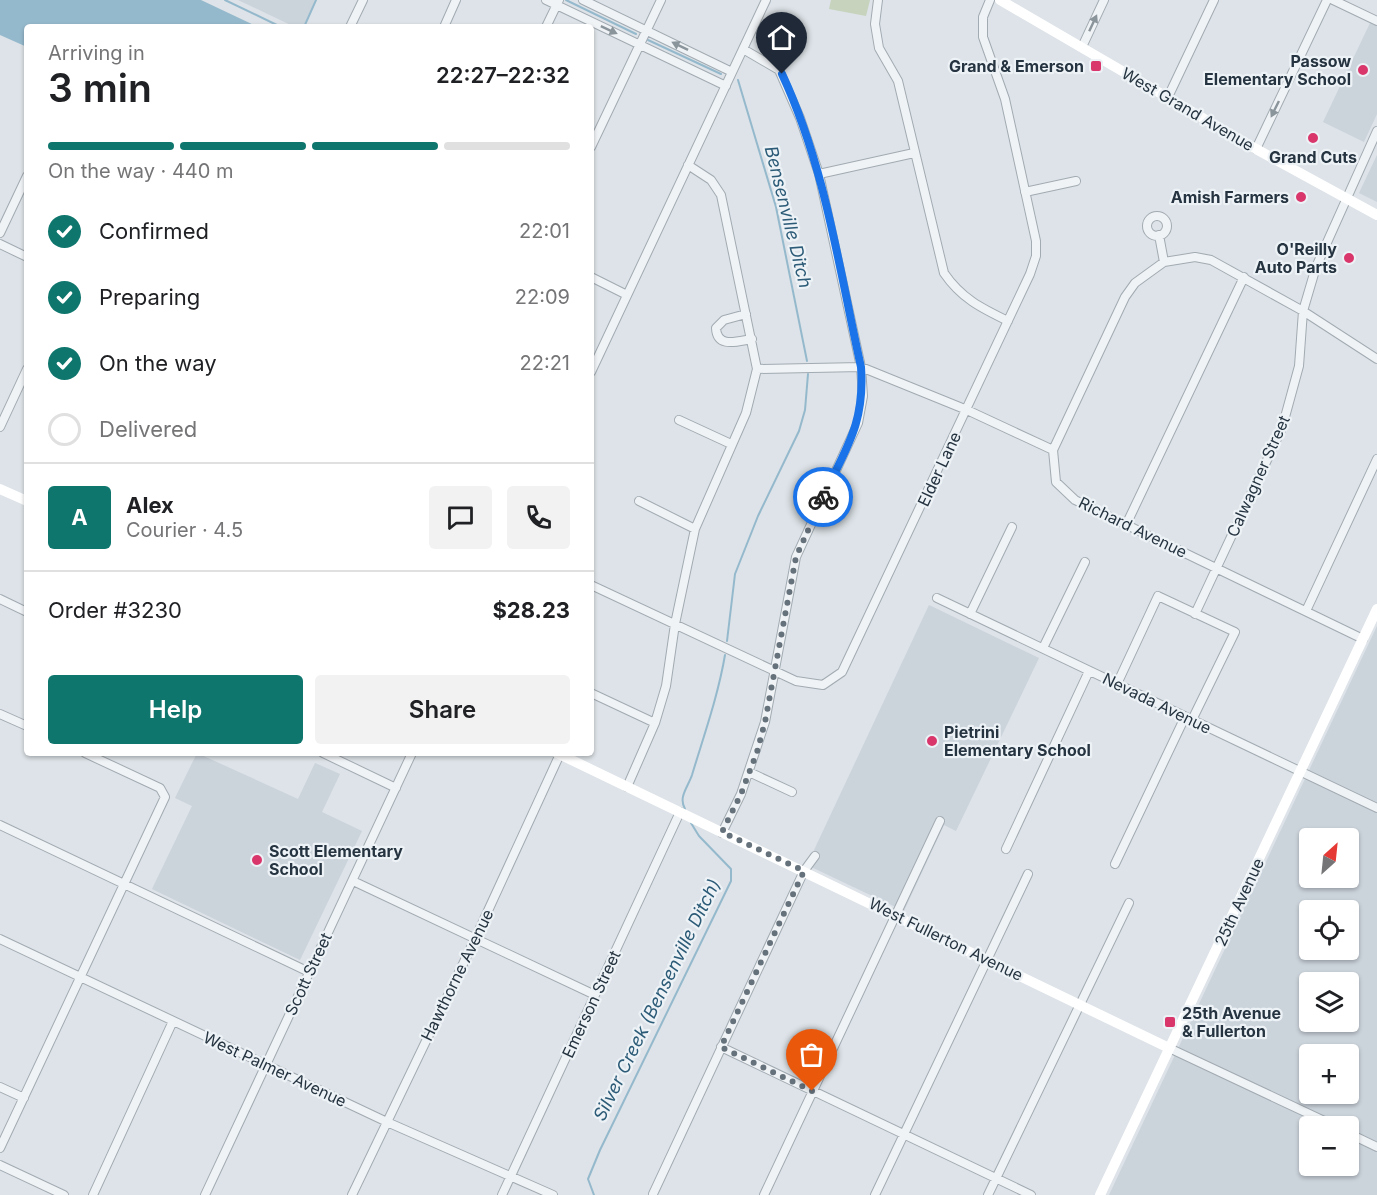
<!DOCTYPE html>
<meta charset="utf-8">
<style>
body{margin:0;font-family:Inter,sans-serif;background:#f2f2f2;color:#202124;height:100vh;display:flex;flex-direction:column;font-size:22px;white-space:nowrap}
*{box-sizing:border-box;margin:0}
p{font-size:20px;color:#757577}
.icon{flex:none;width:33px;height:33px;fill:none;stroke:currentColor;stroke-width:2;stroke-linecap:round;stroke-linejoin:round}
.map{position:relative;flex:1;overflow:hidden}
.drawer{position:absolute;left:24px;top:24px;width:570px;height:732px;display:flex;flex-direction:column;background:#fff;border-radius:6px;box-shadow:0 2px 4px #0004}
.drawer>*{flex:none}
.needle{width:39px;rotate:27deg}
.buttons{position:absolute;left:1299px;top:828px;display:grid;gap:12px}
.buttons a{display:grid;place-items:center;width:60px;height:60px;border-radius:6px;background:#fff;box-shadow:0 2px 4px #0004;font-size:30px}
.pin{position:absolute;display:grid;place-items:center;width:51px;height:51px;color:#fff;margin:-62px -26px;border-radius:50% 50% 50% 0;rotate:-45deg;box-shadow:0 0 6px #0007}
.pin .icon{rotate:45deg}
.courier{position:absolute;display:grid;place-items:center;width:60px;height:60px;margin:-30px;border:4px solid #1a73e8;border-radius:50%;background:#fff;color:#222;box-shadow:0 2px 8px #0007}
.summary em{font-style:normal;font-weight:600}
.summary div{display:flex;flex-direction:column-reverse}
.summary{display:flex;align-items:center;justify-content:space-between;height:102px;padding:0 24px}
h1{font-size:39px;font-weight:600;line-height:45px}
.bar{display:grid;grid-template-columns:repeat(4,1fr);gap:9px 6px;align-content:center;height:72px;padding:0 24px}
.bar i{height:8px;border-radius:4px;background:#e0e0e0}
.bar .current{background:#0f766e}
.bar p{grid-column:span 4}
.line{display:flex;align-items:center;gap:15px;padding:0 24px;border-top:2px solid #e0e0e0}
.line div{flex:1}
.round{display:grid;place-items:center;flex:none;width:63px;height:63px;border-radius:6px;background:#f2f2f2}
ol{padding:0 24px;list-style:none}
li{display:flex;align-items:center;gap:18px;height:66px}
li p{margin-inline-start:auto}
li .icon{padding:6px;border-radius:50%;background:#0f766e;color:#fff;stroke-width:4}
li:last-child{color:#757577}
li i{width:33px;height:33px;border:3px solid #e0e0e0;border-radius:50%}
.button{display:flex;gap:12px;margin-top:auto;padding:12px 24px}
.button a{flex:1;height:69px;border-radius:6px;background:#0f766e;color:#fff;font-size:24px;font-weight:600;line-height:69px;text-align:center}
.button a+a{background:#f2f2f2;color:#202124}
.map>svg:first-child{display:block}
.built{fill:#cbd3db;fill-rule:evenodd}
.green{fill:#c7d3bd}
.water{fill:#95b9cc}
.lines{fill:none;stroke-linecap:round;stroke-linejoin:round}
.stream{stroke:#95b9cc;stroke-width:2}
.street-casing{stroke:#a2abb2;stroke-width:10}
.street{stroke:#f0f3f6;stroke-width:8}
.secondary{stroke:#fff;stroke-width:10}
.oneway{fill:#8a949b}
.done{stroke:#65717b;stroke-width:6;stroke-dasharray:0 10.8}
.route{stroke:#1a73e8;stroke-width:8}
.poi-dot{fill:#d9366b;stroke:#edf2f6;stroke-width:2}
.labels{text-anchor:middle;stroke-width:4.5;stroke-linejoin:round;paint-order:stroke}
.poi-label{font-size:16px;font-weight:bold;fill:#253440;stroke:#edf2f6;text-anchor:end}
.street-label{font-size:16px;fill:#253440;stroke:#edf2f6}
.water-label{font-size:18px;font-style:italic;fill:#2c5b77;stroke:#edf2f6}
</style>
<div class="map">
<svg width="1377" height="1195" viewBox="0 0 1377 1195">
<rect width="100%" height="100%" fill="#dde3e8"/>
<path class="built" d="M238 0H315L303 27H295Z
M1370 23 1377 26V114L1364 142 1323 122Z
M1377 155V202L1359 193Z
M929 605 1039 658 956 831 944 825 904 911 807 865Z
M1377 626V1195H1109ZM1310 838H1348V878H1310ZM1310 910H1348V950H1310ZM1310 982H1348V1022H1310ZM1310 1054H1348V1094H1310ZM1310 1126H1348V1166H1310Z
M197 753 298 799 315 763 340 774 322 812 362 831 300 960 152 889 192 806 175 798Z"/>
<path class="green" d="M831 0H870L866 16 829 9Z"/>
<path class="water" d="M0 0H201L258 27H27V47L0 35Z"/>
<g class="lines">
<path class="stream" d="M225 0 281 27
M566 0 636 34
M304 27 316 0
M648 40 721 74
M738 80 776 207 807 361
M727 641 735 574 758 516 799 431 805 410 808 374
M685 809C678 797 688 787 692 775 704 735 718 696 725 655
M594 1195 588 1179 600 1150 731 881V869L699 836 691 823"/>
<defs>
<path id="street" d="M546 0 726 86
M583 0 732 72
M878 0 875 24 879 48 898 81 944 273C961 298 981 308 1008 321
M1333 0 1377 21
M350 27 363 0
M444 27 456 0
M546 27 559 0
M1082 47 1104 0
M1168 97 1214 0
M591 147 661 0
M1256 149 1327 0
M819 174 914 153
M1025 192 1076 181
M1147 226a10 10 0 1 1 20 0a10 10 0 1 1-20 0Z
M0 233 27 176
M1159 235 1164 262
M0 244 27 257
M591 277 627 295
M746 314 724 320 716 328C717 349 738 341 752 339
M757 369 861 367 967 410 1053 450
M591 372 766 0
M679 420 731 444
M0 427 27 369
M639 501 695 529
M1126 525 1244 277
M591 585 796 681 823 685 842 672 1030 274 1036 256V241L1005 99 983 37V17L990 0
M937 598 1377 808
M0 599 27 612
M1306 611 1377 459
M970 614 1012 527
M1195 614 1282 428 1299 366 1303 311 1316 267 1377 131
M1363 639 1075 500 1056 482 1053 450 1125 297 1135 283 1164 262 1195 257 1211 260 1303 311 1377 359
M1043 648 1085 562
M1117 684 1158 596 1235 632 1192 720
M591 693 655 723
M0 714 27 726
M323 753 396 788
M749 772 792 792
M627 787 655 723 666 686 675 624 695 529 746 413 757 369 721 195 711 180 688 165
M0 825 309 972
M722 833 741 794 765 722 796 557 858 423 863 396 861 367 819 174 800 118 779 70 743 49
M1006 849 1089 671
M1115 864 1185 717
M353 881 595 995
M0 939 387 1122 553 1195
M721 1047 1031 1195
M1169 1048 1335 1126
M0 1087 24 1098
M1348 1133 1377 1147
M0 1148 165 797 160 788 85 753
M0 1165 64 1195
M653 1194 804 871 815 856
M93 1195 173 1021
M205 1195 412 753
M352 1195 475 939 560 754
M502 1195 680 812
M764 1195 940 821
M875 1195 1028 874
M988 1195 1129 903"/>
</defs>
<use href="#street" class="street-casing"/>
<use href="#street" class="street"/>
<path class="secondary" d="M1000 0 1256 149 1377 215
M0 489 27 501
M557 753 1169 1048
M1100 1195 1377 609"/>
</g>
<defs><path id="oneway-solid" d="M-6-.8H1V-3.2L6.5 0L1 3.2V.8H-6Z" transform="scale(1.5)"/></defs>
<g class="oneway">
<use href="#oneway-solid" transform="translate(1093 23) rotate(-65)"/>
<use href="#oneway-solid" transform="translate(609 30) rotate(25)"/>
<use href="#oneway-solid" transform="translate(680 46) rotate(-154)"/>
<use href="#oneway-solid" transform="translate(1275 109) rotate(116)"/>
</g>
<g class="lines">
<path class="done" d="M812 1091 721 1047 804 871 722 832 741 794 757 752 765 722 796 557 823 497"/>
<path class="route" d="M782 74C825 166 839 268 861 367 865 424 846 448 823 497"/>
</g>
<g class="poi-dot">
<rect x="1090" y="60" width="12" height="12" rx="3"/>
<circle cx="1363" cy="70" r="6"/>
<circle cx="1313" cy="138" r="6"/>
<circle cx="1301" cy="197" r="6"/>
<circle cx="1349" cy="258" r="6"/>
<circle cx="932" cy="741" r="6"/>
<circle cx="257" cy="860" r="6"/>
<rect x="1164" y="1016" width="12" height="12" rx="3"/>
</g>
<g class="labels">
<g class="poi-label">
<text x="1351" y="67">Passow<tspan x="1351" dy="18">Elementary School</tspan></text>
<text x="1084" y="72">Grand &amp; Emerson</text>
<text x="1313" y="163" text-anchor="middle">Grand Cuts</text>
<text x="1289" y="203">Amish Farmers</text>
<text x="1337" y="255">O'Reilly<tspan x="1337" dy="18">Auto Parts</tspan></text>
<text x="944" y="738" text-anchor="start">Pietrini<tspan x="944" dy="18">Elementary School</tspan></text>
<text x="269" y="857" text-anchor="start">Scott Elementary<tspan x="269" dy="18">School</tspan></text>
<text x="1182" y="1019" text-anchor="start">25th Avenue<tspan x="1182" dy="18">&amp; Fullerton</tspan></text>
</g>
<g class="street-label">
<text transform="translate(1188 109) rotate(30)" y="6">West Grand Avenue</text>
<text transform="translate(939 469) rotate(-65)" y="6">Elder Lane</text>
<text transform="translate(1258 476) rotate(-66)" y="6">Calwagner Street</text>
<text transform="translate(1133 527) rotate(26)" y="6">Richard Avenue</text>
<text transform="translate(1157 703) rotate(26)" y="6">Nevada Avenue</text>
<text transform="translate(1239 902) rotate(-65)" y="6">25th Avenue</text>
<text transform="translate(946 939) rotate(26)" y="6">West Fullerton Avenue</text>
<text transform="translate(308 974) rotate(-65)" y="6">Scott Street</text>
<text transform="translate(457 975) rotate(-64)" y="6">Hawthorne Avenue</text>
<text transform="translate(591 1004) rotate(-65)" y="6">Emerson Street</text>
<text transform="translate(275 1069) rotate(25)" y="6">West Palmer Avenue</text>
</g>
<g class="water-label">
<text transform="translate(788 217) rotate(76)" y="6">Bensenville Ditch</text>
<text transform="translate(657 1000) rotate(-64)" y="6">Silver Creek (Bensenville Ditch)</text>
</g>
</g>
</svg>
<div class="buttons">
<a><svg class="needle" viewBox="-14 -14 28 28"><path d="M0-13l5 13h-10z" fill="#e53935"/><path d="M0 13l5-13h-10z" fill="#757577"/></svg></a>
<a><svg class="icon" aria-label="locate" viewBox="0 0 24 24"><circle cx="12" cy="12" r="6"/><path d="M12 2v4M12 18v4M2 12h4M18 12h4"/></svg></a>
<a><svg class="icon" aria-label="layers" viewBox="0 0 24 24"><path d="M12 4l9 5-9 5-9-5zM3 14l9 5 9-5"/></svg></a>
<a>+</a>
<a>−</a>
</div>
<div class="pin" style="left:812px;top:1091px;background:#ea580c"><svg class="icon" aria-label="bag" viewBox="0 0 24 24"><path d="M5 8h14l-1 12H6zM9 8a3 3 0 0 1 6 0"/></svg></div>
<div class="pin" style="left:782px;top:74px;background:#1f2937"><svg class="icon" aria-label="home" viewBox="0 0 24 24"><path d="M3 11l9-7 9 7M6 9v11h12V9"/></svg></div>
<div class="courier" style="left:823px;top:497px"><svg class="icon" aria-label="bike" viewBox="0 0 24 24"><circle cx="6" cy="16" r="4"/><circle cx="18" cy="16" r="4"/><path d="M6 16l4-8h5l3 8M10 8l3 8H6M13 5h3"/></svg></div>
<section class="drawer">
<div class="summary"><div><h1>3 min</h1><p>Arriving in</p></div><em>22:27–22:32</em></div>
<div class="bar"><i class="current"></i><i class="current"></i><i class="current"></i><i></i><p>On the way · 440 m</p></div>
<ol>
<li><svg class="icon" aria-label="check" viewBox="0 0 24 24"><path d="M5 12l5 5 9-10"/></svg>Confirmed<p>22:01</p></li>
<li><svg class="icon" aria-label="check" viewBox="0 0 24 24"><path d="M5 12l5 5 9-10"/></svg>Preparing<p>22:09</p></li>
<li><svg class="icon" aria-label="check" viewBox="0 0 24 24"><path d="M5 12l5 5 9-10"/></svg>On the way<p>22:21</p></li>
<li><i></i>Delivered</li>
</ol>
<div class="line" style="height:108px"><b class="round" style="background:#0f766e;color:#fff">A</b><div><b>Alex</b><p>Courier · 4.5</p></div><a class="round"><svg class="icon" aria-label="chat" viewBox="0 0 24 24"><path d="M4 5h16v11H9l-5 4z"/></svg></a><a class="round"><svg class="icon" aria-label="phone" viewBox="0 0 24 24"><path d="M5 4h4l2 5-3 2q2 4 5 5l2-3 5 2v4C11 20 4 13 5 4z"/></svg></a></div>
<div class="line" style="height:78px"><div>Order #3230</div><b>$28.23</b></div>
<div class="button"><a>Help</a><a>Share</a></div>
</section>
</div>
